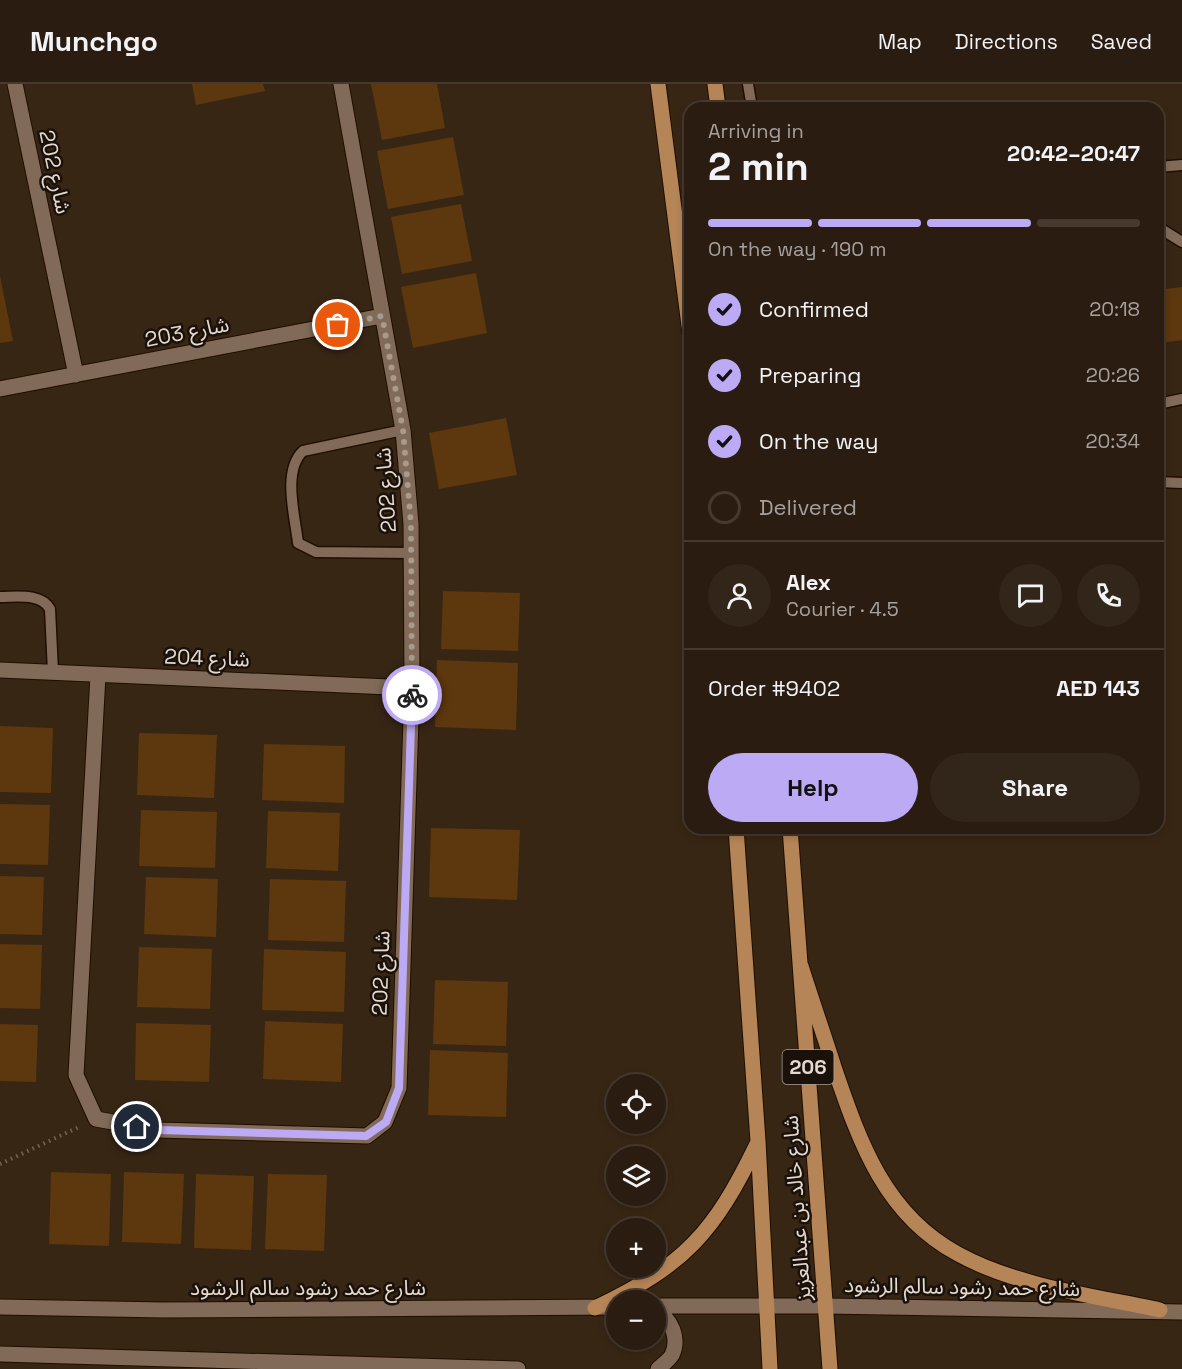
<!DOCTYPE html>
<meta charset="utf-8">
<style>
body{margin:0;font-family:"Space Grotesk","Noto Sans Arabic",sans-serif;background:#322519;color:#f1f3f6;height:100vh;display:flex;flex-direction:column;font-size:22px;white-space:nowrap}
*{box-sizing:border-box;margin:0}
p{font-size:20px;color:#a5a19f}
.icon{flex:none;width:33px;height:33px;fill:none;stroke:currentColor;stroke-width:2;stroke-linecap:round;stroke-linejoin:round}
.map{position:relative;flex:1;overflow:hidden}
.panel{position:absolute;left:684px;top:18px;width:480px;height:732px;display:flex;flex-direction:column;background:#2a1c10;border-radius:18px;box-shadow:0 3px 9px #0003,0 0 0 2px #463a30}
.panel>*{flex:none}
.buttons{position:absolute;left:606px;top:990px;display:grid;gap:12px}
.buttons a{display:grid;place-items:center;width:60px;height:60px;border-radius:50%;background:#2a1c10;box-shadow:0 3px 9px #0003,0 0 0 2px #463a30;font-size:30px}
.pin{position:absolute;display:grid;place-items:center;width:51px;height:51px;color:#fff;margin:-26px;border:3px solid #fff;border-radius:50%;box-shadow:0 2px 6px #0007}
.courier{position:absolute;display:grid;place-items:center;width:60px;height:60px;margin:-30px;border:4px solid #bcaaf5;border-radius:50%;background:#fff;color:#222;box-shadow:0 2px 8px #0007}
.summary em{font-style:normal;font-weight:800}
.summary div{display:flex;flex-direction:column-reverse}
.summary{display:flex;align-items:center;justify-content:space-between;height:102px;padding:0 24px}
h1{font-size:39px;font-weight:800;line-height:45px}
.bar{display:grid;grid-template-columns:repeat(4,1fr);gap:9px 6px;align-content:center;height:72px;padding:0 24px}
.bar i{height:8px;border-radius:4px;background:#463a30}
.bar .active{background:#bcaaf5}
.bar p{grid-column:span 4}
.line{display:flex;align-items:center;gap:15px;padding:0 24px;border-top:2px solid #463a30}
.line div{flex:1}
.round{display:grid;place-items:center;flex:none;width:63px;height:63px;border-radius:32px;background:#322519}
ol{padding:0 24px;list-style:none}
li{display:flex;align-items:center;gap:18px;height:66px}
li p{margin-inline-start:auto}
li .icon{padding:6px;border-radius:50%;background:#bcaaf5;color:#111;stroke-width:4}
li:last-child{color:#a5a19f}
li i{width:33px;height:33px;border:3px solid #463a30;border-radius:50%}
.button{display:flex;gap:12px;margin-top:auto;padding:12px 24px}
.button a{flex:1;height:69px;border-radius:36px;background:#bcaaf5;color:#111;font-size:24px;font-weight:800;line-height:69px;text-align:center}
.button a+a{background:#322519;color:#f1f3f6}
header{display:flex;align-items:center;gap:36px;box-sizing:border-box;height:84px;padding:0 30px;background:#2a1c10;border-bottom:2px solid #463a30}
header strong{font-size:28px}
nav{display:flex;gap:33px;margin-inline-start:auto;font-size:21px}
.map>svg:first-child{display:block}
.building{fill:#5d370d}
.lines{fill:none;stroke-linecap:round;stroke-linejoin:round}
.service-casing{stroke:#1f0e01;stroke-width:13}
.minor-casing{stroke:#1f0e01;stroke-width:17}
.tertiary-casing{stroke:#1f0e01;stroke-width:17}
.primary-casing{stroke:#1f0e01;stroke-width:17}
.path{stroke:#756557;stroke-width:4;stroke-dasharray:1.5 4.5;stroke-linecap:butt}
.service{stroke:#816b58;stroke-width:10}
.minor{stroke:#816b58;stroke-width:15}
.tertiary{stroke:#816b58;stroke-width:15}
.primary{stroke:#b68557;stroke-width:15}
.done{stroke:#a99a8e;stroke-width:6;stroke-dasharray:0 10.8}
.route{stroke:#bcaaf5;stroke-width:8}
.labels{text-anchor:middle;stroke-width:5;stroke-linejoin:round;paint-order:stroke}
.shield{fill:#19110a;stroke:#a89d94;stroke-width:1.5}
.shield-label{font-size:20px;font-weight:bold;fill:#e6d9cf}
.street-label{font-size:21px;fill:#e6d9cf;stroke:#19110a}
</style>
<header>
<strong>Munchgo</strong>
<nav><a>Map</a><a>Directions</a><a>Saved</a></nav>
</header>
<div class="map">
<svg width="1182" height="1285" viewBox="0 0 1182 1285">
<rect width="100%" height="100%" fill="#382615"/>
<path class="building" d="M192 0H263L265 7 196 21Z
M371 0H437L445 44 382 56Z
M453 53 464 111 388 125 377 67Z
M461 120 472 177 402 190 391 133Z
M476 189 487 249 413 264 401 203Z
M0 192 13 257 0 259Z
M1182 203V256L1161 259 1158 206Z
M506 334 517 391 439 405 429 349Z
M443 507 520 509 518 567 441 565Z
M437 576 518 579 516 646 435 643Z
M0 642 53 644 51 709 0 708Z
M139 649 217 651 214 714 137 711Z
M264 660 345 662 344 719 262 716Z
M0 720 50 721 48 781 0 780Z
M141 726 217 728 215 784 139 782Z
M268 727 340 729 338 787 266 784Z
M431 744 520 746 517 816 429 813Z
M0 792 44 793 42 851 0 850Z
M146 793 218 795 216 853 144 850Z
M270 795 346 797 344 858 268 856Z
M0 860 42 861 40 925 0 924Z
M139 863 212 865 210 925 137 923Z
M264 865 346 868 344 928 262 926Z
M435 896 508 898 506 962 433 960Z
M265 937 343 940 341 998 263 995Z
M136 939 211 941 209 998 135 996Z
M0 940 38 941 36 998 0 997Z
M430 966 508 969 506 1033 428 1031Z
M51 1088 111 1090 109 1162 49 1160Z
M124 1088 184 1090 181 1160 122 1158Z
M196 1090 254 1092 251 1166 194 1164Z
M268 1090 327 1091 324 1167 265 1165Z"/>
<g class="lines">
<defs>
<path id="service" d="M748 0 752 24
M1158 83 1182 81
M1158 143 1182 158
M1158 320 1182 315
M403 346 303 367C282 387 295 432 298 459L316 468 411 469
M1158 398 1182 399
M0 513C17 513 41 509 50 525L53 588"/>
<path id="minor" d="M15 0 76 291
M0 305 382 232
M0 586 412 604
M98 591 76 991 96 1035 158 1046 367 1052 385 1038 399 1004 412 604 411 440 403 346 341 0
M826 1222 1182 1228"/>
<path id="tertiary" d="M656 1222H826
M0 1223 164 1226 616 1223
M656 1227C671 1234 680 1254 672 1271 669 1276 662 1281 658 1285
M0 1270 518 1285"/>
<path id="primary" d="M658 0 690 249
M715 0 718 24
M736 744 758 1057 770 1285
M790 744 830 1285
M801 882C812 917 824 951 835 986 860 1059 885 1131 958 1170 1016 1202 1095 1212 1160 1226
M595 1224C685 1181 714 1149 757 1060"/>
</defs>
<use href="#service" class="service-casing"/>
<use href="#minor" class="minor-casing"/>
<use href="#tertiary" class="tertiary-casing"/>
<use href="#primary" class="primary-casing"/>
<path class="path" d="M0 1080 79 1043"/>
<use href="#service" class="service"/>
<use href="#minor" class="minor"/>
<use href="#tertiary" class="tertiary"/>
<use href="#primary" class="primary"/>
</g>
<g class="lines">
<path class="done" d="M338 241 382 232 403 346 411 440 412 611"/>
<path class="route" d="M137 1043 158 1046 366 1052 386 1038 399 1004 412 611"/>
</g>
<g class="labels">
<rect class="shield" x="782.5" y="966" width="51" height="34" rx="4.5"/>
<g class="shield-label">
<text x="808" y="990">206</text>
</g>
<g class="street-label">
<text transform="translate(55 88) rotate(78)" y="7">شارع 202</text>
<text transform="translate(187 248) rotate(-11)" y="7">شارع 203</text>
<text transform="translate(386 406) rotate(-94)" y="7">شارع 202</text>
<text transform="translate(207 574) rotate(2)" y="7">شارع 204</text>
<text transform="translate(381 889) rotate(-88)" y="7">شارع 202</text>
<text transform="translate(797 1124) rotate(-94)" y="7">شارع خالد بن عبدالعزيز</text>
<text transform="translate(962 1203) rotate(1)" y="7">شارع حمد رشود سالم الرشود</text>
<text x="308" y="1211">شارع حمد رشود سالم الرشود</text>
</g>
</g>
</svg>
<div class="buttons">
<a><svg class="icon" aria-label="locate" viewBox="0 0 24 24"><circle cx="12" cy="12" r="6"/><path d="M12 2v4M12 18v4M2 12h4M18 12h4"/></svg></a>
<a><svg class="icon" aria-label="layers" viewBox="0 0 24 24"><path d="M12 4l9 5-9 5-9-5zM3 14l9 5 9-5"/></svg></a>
<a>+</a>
<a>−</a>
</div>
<div class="pin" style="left:338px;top:241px;background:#ea580c"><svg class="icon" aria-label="bag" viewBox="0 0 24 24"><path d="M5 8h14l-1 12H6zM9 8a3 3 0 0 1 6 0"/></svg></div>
<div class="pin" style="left:137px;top:1043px;background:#1f2937"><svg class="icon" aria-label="home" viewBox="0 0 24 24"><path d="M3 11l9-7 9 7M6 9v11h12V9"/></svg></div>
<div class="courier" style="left:412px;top:611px"><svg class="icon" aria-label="bike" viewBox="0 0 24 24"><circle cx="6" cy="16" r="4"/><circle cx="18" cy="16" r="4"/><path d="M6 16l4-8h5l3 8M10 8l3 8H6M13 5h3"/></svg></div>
<section class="panel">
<div class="summary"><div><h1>2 min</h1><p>Arriving in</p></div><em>20:42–20:47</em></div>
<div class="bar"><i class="active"></i><i class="active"></i><i class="active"></i><i></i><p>On the way · 190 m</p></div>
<ol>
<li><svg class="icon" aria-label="check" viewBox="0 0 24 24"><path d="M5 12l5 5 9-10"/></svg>Confirmed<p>20:18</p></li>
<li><svg class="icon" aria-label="check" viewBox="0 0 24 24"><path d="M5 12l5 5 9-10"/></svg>Preparing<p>20:26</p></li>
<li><svg class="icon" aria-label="check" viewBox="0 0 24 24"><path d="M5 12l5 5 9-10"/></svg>On the way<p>20:34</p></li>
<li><i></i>Delivered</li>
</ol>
<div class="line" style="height:108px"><a class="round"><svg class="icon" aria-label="person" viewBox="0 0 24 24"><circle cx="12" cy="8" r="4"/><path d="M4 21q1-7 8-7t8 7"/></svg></a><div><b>Alex</b><p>Courier · 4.5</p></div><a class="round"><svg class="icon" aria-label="chat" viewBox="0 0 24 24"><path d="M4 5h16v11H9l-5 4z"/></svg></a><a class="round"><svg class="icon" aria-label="phone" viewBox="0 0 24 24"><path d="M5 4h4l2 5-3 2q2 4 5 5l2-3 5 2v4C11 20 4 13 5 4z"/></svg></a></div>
<div class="line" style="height:78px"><div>Order #9402</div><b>AED 143</b></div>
<div class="button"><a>Help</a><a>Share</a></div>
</section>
</div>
